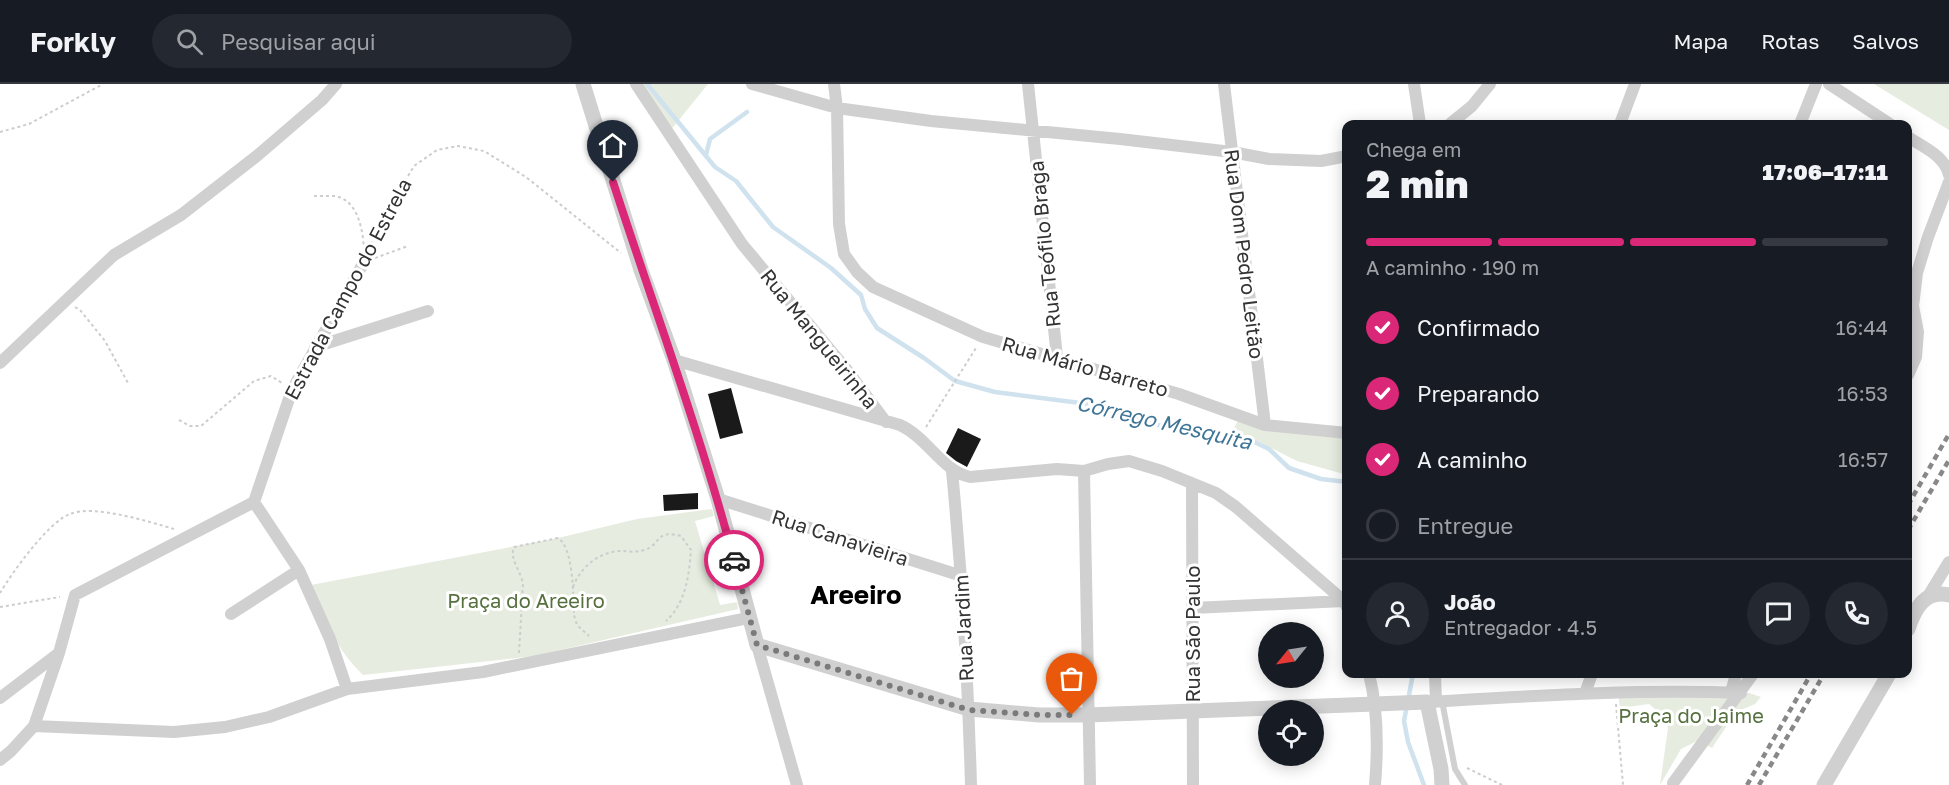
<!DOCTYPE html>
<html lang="pt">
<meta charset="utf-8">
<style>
body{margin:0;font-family:"Golos Text",sans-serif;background:#242831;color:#f1f3f6;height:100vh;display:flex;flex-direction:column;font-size:22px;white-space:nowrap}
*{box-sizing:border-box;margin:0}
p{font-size:20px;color:#9ea1a6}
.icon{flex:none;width:33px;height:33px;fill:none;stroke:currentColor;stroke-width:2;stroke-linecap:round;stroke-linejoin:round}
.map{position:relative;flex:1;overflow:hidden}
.drawer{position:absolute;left:1342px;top:36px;width:570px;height:558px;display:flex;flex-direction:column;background:#171b24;border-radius:12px;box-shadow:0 3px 15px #0003}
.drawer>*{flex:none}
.needle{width:39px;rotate:240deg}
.fabs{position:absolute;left:1258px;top:538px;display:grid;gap:12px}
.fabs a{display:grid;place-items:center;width:66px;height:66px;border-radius:50%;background:#171b24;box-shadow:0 3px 15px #0003;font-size:30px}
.pin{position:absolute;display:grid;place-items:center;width:51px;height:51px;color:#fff;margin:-62px -26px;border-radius:50% 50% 50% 0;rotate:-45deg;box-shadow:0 0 6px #0007}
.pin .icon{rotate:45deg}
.courier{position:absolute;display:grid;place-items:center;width:60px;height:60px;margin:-30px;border:4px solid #db2777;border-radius:50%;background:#fff;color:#222;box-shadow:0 2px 8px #0007}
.head em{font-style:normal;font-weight:800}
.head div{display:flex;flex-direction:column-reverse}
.head{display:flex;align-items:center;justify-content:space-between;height:102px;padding:0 24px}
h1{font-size:39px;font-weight:800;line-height:45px}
.bar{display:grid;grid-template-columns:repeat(4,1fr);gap:9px 6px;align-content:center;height:72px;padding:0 24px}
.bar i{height:8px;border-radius:4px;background:#363941}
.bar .active{background:#db2777}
.bar p{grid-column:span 4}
.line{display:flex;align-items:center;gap:15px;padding:0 24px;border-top:2px solid #363941}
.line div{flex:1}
.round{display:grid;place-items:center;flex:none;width:63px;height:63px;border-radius:32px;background:#242831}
ol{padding:0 24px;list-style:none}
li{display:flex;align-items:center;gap:18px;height:66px}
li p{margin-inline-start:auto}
li .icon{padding:6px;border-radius:50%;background:#db2777;color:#fff;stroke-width:4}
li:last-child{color:#9ea1a6}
li i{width:33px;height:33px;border:3px solid #363941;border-radius:50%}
header{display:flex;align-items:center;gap:36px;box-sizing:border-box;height:84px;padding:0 30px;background:#171b24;border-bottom:2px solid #363941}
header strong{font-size:28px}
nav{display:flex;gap:33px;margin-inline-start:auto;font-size:21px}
.search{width:420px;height:54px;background:#242831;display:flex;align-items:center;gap:15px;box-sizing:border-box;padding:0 21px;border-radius:33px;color:#9ea1a6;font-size:22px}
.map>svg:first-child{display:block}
.green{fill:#e6ecdf}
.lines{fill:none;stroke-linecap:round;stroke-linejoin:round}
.stream{stroke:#cfe2ee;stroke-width:4.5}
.building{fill:#1a1a1a}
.path{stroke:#cdcdcd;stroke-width:2;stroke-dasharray:3 3;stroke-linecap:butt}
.service{stroke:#d0d0d0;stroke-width:6}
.minor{stroke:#d0d0d0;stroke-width:12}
.tertiary{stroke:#d0d0d0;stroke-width:15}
.rail{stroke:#888;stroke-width:4.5;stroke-dasharray:6 4.5;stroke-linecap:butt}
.done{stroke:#7a7a7a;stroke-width:6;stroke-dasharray:0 10.8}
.route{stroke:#db2777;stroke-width:8}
.labels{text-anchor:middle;stroke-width:6;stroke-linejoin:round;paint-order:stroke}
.street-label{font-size:20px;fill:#333;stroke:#fff}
.park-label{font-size:20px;fill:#56703f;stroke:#fff}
.water-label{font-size:21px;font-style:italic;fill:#3f7597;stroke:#fff}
.district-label{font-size:26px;font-weight:bold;fill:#000;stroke:#fff}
</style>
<header>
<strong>Forkly</strong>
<div class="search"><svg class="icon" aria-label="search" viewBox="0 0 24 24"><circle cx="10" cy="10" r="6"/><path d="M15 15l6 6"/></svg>Pesquisar aqui</div>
<nav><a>Mapa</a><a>Rotas</a><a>Salvos</a></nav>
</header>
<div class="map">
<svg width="1949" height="701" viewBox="0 0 1949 701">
<rect width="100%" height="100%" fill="#fff"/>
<path class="green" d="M640 0H708L670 47Z
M1874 0H1949V46Z
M1239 334 1347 352V391L1297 377 1260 358 1233 347Z
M712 425 714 432 695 437 720 521 737 518 738 525 534 572 363 591C336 565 324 535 311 501L558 454 637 435Z
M1740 606 1761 613 1755 620 1736 628 1712 664 1699 656 1681 665 1660 701 1668 644 1661 630 1649 620 1620 624 1618 609Z"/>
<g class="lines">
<path class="stream" d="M647 0 715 83 736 97 773 143 831 184 861 211 865 225 877 244 924 274 955 297 995 308 1088 320 1182 348 1244 353 1269 365 1289 384 1321 395 1347 398
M706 71 710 55 747 28
M1413 590 1404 637 1408 658 1424 701"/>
</g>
<path class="building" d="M731 304 743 349 720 355 708 310Z
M958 344 981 355 967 383 956 377 946 369Z
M698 409V425L664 427 663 411Z"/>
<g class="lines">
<path class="path" d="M0 48 29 40 103 0
M314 112C320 112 327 112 334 112 358 115 363 146 364 166
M369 166 379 141 414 82 437 66 458 62 484 67 526 93 621 169
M375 174 408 162
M75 223 80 226 105 257 128 299
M179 336 190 342H201L254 297 271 292 282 299
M926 343 976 264
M573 503C580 484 598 468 620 467 628 467 636 469 644 466 662 461 654 445 681 452L691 466C689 491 686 519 666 537
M0 509C12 489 48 438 70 430 93 420 150 438 174 445
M0 523 60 513
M519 569 523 500C521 487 509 475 514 463L558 454C574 464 573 513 574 531L577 541 589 552
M1616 620 1623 701
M1467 684 1502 701"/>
<path class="service" d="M1442 617 1455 685 1465 701"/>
<path class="minor" d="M636 0 742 160 847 286 886 338
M752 0 837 24 931 37 1120 55 1232 68 1269 75 1321 77 1347 72
M834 0 837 24 839 140 844 170 857 188 873 203 983 253 1179 310 1265 341 1347 349
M1028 0 1057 273
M1224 0 1265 341
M1414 0 1420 40
M1829 0 1890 40
M1450 40 1472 22 1490 0
M1620 40 1635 0
M1800 40 1816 0
M1908 53C1923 63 1945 72 1949 91
M315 263 428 227
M674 276 900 341C928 354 942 387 970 393L1057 385 1084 387 1108 380 1129 377 1162 387 1216 409 1236 423 1344 517 1347 523
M0 279 114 171 181 131 258 71 322 16 336 0
M1908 291 1916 273 1918 248 1913 222 1917 189 1928 153 1949 98
M952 387C962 492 968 596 971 701
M1084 387 1090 701
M1192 399 1193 701
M718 415 962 492
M254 418 292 306 364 178
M254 418 299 486 330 555 347 605
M1927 514 1949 478
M1193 524 1344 517
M231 530 299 486
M757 561 797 701
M1369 590C1378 625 1378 665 1375 701
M1435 590 1436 618
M1731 608 1736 590
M1585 609 1592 590
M0 614 59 569
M1427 618C1532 612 1636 605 1741 609
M34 642 174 648 225 643 269 633 347 605 483 588 748 534
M0 676 11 667 34 642 59 569 75 511 254 418
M1673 699 1753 590"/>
<path class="tertiary" d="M583 0 641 186 674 276 718 415 757 561 969 625 1039 631H1088L1427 618 1441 685 1442 701
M1908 545C1914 526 1925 505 1949 511
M1824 701 1889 590"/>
<path class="rail" d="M1908 421 1949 350
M1908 446 1949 376
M1747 701 1811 590
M1759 701 1824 590"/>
</g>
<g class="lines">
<path class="done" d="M734 476 757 561 969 626 1039 631H1072"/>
<path class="route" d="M613 98C654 224 700 348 734 476"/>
</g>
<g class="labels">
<g class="street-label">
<text transform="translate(1045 160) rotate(-96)" y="7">Rua Teófilo Braga</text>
<text transform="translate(1244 170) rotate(83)" y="7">Rua Dom Pedro Leitão</text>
<text transform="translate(348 205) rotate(-62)" y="7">Estrada Campo do Estrela</text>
<text transform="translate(819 255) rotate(51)" y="7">Rua Mangueirinha</text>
<text transform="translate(1085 283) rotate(16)" y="7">Rua Mário Barreto</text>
<text transform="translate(840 454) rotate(18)" y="7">Rua Canavieira</text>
<text transform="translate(964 544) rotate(-93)" y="7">Rua Jardim</text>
<text transform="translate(1193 550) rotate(-90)" y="7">Rua São Paulo</text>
</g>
<g class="park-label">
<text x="526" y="524">Praça do Areeiro</text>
<text x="1691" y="639">Praça do Jaime</text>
</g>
<g class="water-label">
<text transform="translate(1164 339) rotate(13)" y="7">Córrego Mesquita</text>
</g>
<g class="district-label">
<text x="856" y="520">Areeiro</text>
</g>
</g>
</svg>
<div class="fabs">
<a><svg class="needle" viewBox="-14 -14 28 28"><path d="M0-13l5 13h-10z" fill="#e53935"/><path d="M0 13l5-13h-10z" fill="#9ea1a6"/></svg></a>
<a><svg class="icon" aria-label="locate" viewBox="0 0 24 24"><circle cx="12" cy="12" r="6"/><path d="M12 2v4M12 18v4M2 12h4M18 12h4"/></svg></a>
</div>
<div class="pin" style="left:1072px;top:631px;background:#ea580c"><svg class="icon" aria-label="bag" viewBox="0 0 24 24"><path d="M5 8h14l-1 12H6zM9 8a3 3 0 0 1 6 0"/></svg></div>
<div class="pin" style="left:613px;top:98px;background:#1f2937"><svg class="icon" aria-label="home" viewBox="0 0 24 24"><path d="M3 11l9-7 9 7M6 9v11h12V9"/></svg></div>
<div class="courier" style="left:734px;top:476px"><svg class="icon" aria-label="car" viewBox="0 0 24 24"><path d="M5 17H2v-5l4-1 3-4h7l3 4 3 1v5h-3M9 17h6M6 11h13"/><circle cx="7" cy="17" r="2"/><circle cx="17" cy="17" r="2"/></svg></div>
<section class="drawer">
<div class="head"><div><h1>2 min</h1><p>Chega em</p></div><em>17:06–17:11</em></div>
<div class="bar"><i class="active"></i><i class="active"></i><i class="active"></i><i></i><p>A caminho · 190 m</p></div>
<ol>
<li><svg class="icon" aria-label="check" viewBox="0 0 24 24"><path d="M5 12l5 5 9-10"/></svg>Confirmado<p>16:44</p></li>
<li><svg class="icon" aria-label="check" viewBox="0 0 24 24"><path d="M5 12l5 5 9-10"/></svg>Preparando<p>16:53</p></li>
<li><svg class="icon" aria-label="check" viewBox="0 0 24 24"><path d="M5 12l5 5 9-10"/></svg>A caminho<p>16:57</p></li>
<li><i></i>Entregue</li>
</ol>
<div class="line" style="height:108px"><a class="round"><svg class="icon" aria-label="person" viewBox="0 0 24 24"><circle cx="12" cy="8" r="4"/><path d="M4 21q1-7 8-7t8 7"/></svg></a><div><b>João</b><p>Entregador · 4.5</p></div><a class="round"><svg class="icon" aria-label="chat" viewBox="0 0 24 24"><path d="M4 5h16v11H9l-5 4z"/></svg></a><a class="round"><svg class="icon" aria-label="phone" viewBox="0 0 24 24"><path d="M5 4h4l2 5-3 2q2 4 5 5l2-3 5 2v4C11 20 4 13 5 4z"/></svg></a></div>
</section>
</div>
